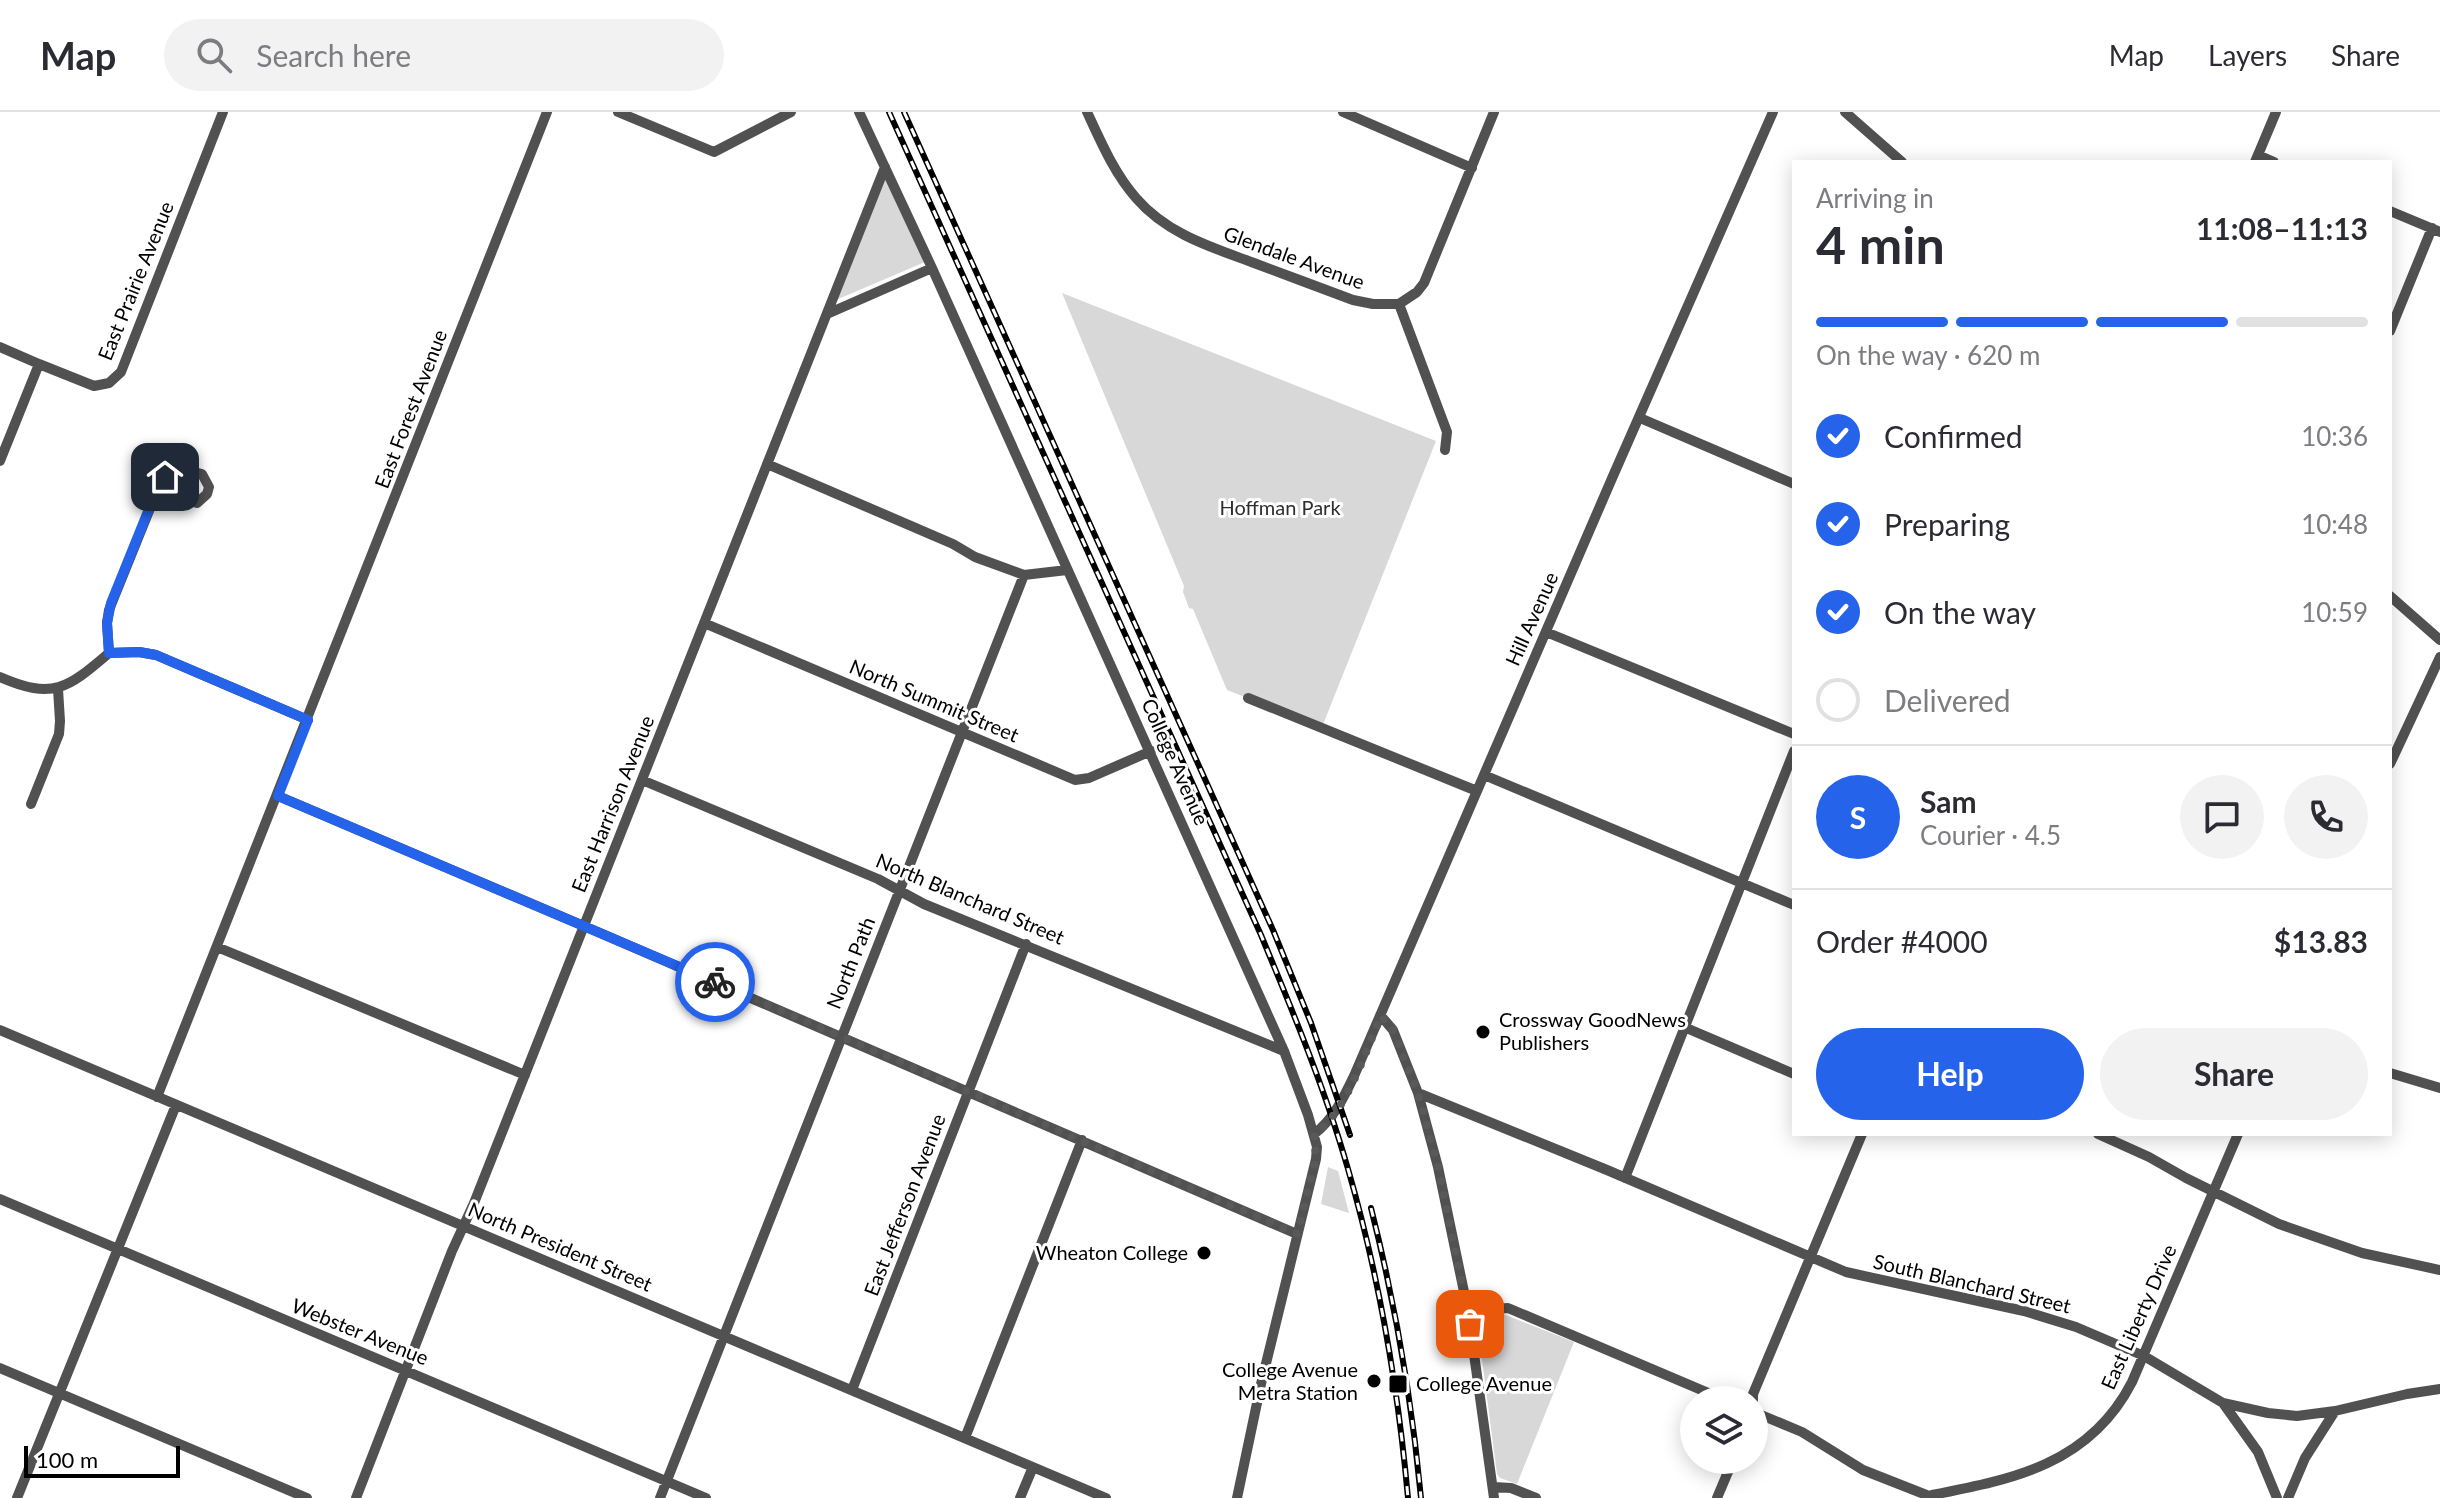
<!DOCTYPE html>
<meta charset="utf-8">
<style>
body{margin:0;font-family:Lato,sans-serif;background:#f2f2f3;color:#2b2b33;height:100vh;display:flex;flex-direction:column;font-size:30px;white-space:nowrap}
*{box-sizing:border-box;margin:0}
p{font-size:26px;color:#7c7c81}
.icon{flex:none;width:44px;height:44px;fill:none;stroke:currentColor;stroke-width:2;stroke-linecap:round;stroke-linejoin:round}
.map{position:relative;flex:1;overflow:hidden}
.panel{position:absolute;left:1792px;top:48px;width:600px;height:976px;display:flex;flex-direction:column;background:#fff;border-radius:0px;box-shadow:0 4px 20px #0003}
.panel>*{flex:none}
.buttons{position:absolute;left:1680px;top:1274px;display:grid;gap:16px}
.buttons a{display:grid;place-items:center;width:88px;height:88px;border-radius:50%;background:#fff;box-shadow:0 4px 20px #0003;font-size:40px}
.scale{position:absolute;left:24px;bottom:20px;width:156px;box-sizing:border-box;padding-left:8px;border:4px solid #000;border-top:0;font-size:22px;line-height:28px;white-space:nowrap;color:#000;-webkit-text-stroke:6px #fff;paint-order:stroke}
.pin{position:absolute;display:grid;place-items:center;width:68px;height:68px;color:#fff;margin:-34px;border-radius:16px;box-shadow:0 4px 12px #0006}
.courier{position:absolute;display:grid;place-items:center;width:80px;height:80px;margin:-40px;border:6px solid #2563eb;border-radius:50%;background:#fff;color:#222;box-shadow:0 2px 10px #0007}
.overview em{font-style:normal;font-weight:700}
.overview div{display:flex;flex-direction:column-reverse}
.overview{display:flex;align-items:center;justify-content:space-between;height:136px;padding:0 24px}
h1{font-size:52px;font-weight:700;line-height:60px}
.bar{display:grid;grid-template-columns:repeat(4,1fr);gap:12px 8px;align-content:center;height:96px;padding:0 24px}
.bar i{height:10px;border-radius:6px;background:#e1e1e2}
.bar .on{background:#2563eb}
.bar p{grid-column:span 4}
.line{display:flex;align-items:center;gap:20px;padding:0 24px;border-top:2px solid #e1e1e2}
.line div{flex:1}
.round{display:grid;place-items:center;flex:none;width:84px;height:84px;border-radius:42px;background:#f2f2f3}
ol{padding:0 24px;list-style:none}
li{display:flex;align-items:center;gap:24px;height:88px}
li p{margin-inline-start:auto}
li .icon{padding:8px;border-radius:50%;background:#2563eb;color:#fff;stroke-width:4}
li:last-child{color:#7c7c81}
li i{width:44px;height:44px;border:4px solid #e1e1e2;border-radius:50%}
.cta{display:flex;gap:16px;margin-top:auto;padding:16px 24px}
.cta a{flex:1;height:92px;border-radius:48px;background:#2563eb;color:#fff;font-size:32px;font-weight:700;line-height:92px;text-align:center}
.cta a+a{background:#f2f2f3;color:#2b2b33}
header{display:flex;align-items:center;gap:48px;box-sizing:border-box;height:112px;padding:0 40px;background:#fff;border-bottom:2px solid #e1e1e2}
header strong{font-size:38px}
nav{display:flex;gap:44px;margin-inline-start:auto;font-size:28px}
.search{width:560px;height:72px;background:#f2f2f3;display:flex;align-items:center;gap:20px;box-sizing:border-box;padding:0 28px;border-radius:44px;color:#7c7c81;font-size:30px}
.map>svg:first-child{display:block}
.green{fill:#d8d8d8}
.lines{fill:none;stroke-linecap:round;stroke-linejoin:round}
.minor{stroke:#515151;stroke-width:10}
.rail-casing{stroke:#000;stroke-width:6}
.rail{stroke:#fff;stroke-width:3;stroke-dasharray:9;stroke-linecap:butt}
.done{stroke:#595959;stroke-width:8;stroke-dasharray:0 14.4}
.route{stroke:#2563eb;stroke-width:10}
.poi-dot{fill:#000;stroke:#fff;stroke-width:3}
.labels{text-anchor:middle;stroke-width:6;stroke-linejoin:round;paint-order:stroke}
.street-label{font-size:20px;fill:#000;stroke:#fff}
.park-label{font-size:20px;fill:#2f2f2f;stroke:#fff}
.poi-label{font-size:20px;fill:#000;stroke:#fff;text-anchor:start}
</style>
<header>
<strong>Map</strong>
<div class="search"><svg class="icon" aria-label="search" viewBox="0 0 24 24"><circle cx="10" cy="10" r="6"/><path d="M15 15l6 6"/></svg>Search here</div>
<nav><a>Map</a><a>Layers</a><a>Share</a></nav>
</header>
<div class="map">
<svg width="2440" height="1386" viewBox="0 0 2440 1386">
<rect width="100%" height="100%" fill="#fff"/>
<path class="green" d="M885 63 925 150 836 188Z
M1062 181 1436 329 1322 615 1227 578 1193 497 1189 496 1183 480 1184 474Z
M1328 1055 1338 1059 1349 1101 1321 1092Z
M1503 1202 1574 1230 1517 1372 1500 1366 1497 1362 1478 1217 1479 1207 1484 1204Z"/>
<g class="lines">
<path class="minor" d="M618 0 714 40 791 0
M859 0 932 156 1284 939 1308 1003 1317 1035 1316 1047 1261 1272 1237 1386
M1087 0C1101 30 1114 61 1136 86 1167 122 1211 135 1254 151 1287 163 1320 176 1353 188L1373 192H1399L1447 320 1445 338
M1343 0 1472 56
M1845 0 1902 50
M2258 43 2274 50
M2255 50 2276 0
M2390 99 2440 120
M1399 192 1417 180 1424 171 1494 0
M827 202 932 156
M2390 219 2432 116
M0 235 39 252
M1640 306 1794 372
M0 349 39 252 94 274 109 271 121 260 223 0
M767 352 953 432 975 445 1024 463 1067 458
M2390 484 2440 528
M704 511 1075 668 1089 666 1151 639
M1546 520 1794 622
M109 541 107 511 109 498 155 384H170L197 391 207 382 209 375 202 362 186 358 165 365 155 384
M0 565C53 588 67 577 109 541L139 540 156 543 308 608
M1248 586 1477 679
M2390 652 2440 545
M1484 663 1794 793
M642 668 878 767 924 792 1284 939
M278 684 584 814 1297 1122
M31 692 59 622 60 609 58 577
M217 835 525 963
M1381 904 1393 918 1418 981 1438 1055 1468 1199 1494 1386
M1684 915 1794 962
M0 918 1106 1386
M2390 961 2440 976
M1418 981 1607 1058 1846 1160 2024 1199 2076 1215 2144 1244 2223 1291 2268 1301 2297 1304 2335 1299 2407 1282 2440 1277
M157 985 547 0
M1314 1022C1333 1008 1344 985 1354 964L1613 364 1773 0
M2098 1022 2149 1045 2186 1066 2279 1112 2362 1141 2440 1158
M1625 1066 1794 639
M0 1087 706 1386
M1468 1199 1508 1196 1725 1288
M0 1256 307 1386
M852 1278 1026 832
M1753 1288V1282L1862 1022
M2223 1291 2258 1340 2277 1386
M1754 1300 1802 1320 1863 1358 1934 1386
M965 1326 1082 1028
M1494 1375 1511 1376 1536 1386
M1932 1383C2014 1367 2090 1352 2132 1270L2238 1022
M17 1386 176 993
M356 1386 452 1139 474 1091 885 55
M660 1386 1024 463
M1020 1386 1033 1355
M1717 1386 1733 1348
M2288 1386 2305 1346 2335 1299"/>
<defs>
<path id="rail" d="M889 0 1261 823C1293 900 1325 977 1348 1057 1379 1164 1398 1275 1408 1386
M904 0 1273 818 1311 911 1350 1023
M1371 1096C1395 1191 1412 1288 1421 1386"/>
</defs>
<use href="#rail" class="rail-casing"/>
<use href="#rail" class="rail"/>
</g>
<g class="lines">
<path class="done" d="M715 870 1297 1122 1316 1047 1314 1022C1347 1000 1365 940 1381 904L1393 918 1418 981 1438 1055 1470 1212"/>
<path class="route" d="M165 365 149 397 111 491 107 511 109 541 139 540 156 543 308 608 278 684 715 870"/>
</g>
<g class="poi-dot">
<circle cx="1483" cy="920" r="8"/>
<circle cx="1204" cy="1141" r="8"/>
<circle cx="1374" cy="1269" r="8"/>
<rect x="1388" y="1262" width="20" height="20" rx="4"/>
</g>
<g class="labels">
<g class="street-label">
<text transform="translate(1294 146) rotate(20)" y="7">Glendale Avenue</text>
<text transform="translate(136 169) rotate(-68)" y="7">East Prairie Avenue</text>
<text transform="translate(411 297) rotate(-69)" y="7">East Forest Avenue</text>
<text transform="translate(1532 507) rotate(-66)" y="7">Hill Avenue</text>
<text transform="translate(934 589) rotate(23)" y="7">North Summit Street</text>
<text transform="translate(1175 650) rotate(66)" y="7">College Avenue</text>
<text transform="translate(613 692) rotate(-68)" y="7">East Harrison Avenue</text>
<text transform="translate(970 787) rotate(23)" y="7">North Blanchard Street</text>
<text transform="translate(851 851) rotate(-68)" y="7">North Path</text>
<text transform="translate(905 1093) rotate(-69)" y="7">East Jefferson Avenue</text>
<text transform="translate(560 1135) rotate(23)" y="7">North President Street</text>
<text transform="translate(1972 1172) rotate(13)" y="7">South Blanchard Street</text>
<text transform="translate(2139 1205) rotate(-66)" y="7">East Liberty Drive</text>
<text transform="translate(360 1220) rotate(22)" y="7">Webster Avenue</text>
</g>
<g class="park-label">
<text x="1280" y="403">Hoffman Park</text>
</g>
<g class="poi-label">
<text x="1499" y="915">Crossway GoodNews<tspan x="1499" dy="23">Publishers</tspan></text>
<text x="1188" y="1148" text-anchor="end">Wheaton College</text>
<text x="1358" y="1265" text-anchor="end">College Avenue<tspan x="1358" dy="23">Metra Station</tspan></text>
<text x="1416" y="1279">College Avenue</text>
</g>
</g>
</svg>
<div class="buttons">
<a><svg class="icon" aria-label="layers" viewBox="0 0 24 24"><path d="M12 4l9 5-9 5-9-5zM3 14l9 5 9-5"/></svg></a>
</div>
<div class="scale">100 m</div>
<div class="pin" style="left:1470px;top:1212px;background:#ea580c"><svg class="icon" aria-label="bag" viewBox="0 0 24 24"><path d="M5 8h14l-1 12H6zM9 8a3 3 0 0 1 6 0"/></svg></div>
<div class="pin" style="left:165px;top:365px;background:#1f2937"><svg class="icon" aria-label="home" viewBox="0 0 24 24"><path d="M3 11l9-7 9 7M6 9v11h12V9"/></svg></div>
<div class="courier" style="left:715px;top:870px"><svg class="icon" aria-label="bike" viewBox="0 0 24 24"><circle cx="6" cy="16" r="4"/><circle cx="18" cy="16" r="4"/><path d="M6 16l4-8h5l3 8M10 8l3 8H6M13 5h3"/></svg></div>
<section class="panel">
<div class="overview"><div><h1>4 min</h1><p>Arriving in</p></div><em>11:08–11:13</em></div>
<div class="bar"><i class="on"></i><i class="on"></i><i class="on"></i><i></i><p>On the way · 620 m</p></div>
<ol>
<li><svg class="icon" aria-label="check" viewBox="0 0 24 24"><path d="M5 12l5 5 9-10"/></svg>Confirmed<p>10:36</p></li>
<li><svg class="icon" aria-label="check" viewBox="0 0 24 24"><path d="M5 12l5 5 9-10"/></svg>Preparing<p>10:48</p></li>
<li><svg class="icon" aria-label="check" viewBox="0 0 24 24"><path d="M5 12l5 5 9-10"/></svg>On the way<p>10:59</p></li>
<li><i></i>Delivered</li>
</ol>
<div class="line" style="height:144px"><b class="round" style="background:#2563eb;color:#fff">S</b><div><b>Sam</b><p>Courier · 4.5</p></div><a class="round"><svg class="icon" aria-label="chat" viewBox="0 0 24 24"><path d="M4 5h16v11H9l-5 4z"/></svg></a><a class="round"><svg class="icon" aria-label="phone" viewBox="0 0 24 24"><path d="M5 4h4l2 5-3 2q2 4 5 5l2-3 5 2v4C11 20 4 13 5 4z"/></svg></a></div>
<div class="line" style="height:104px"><div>Order #4000</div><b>$13.83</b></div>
<div class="cta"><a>Help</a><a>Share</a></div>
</section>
</div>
